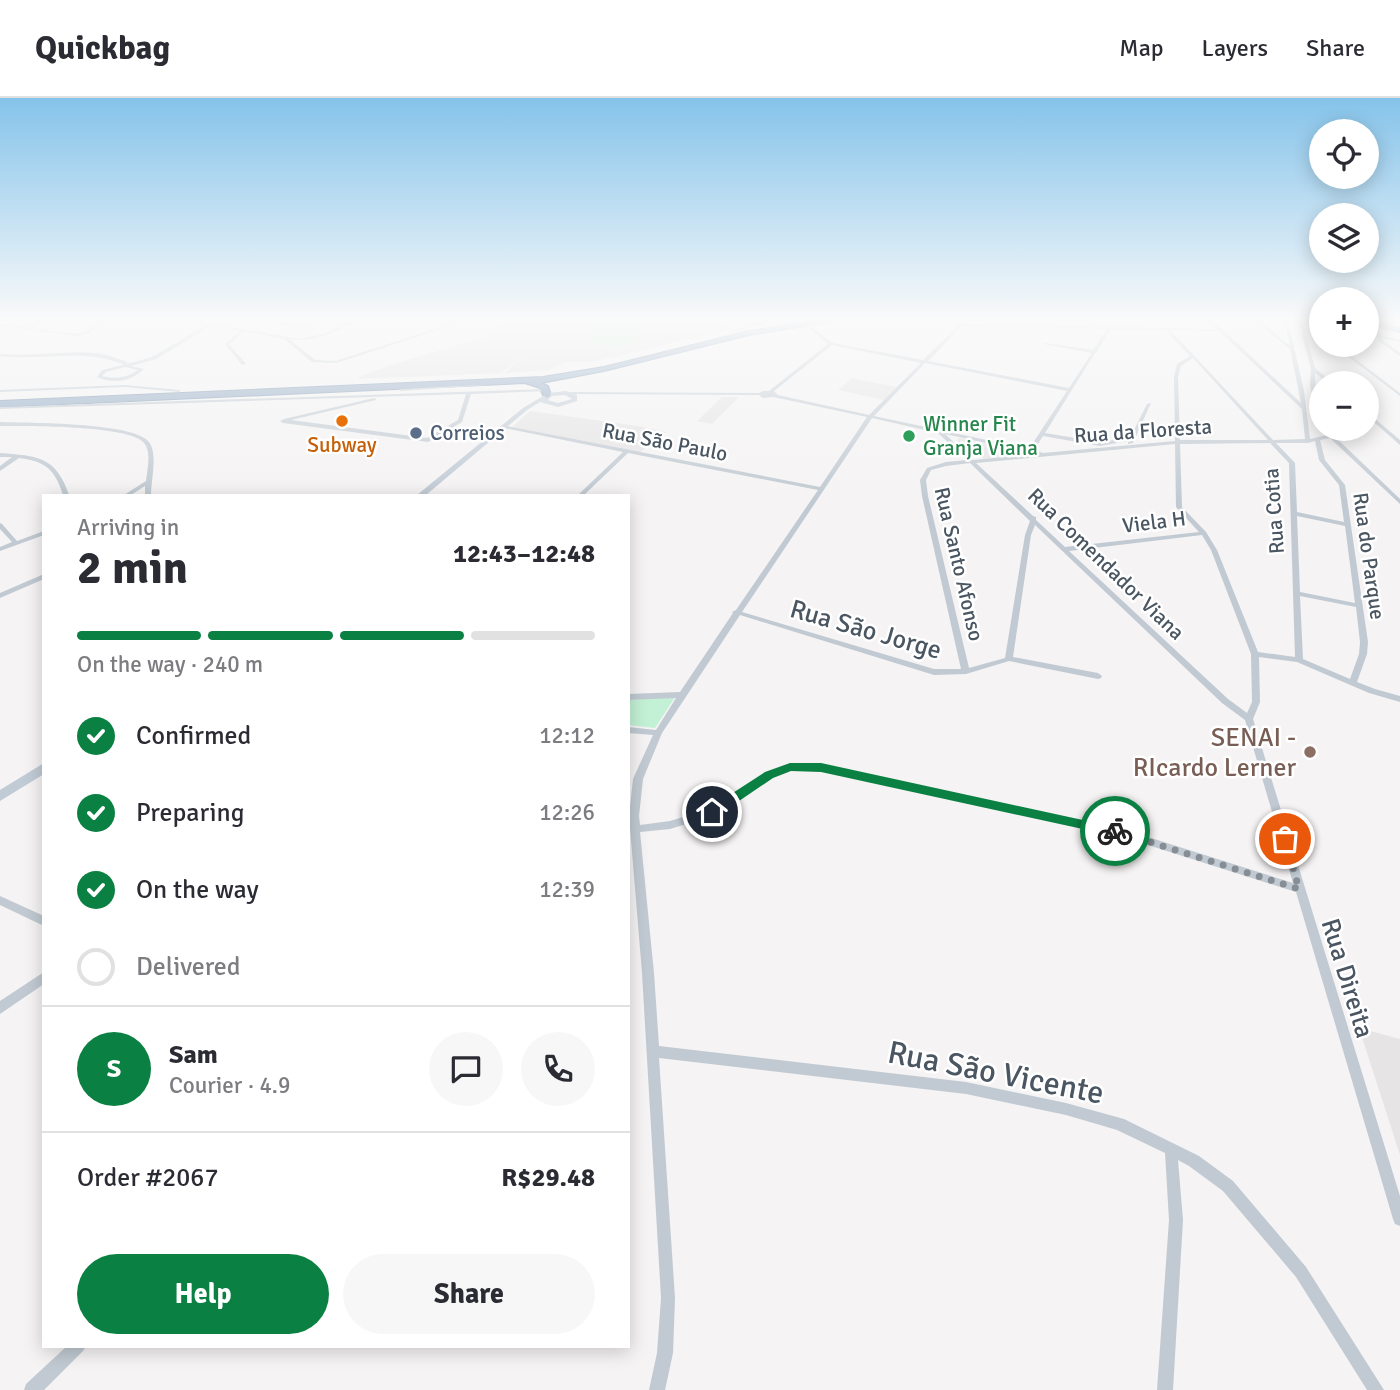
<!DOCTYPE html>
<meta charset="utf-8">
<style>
body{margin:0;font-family:Signika,sans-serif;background:#f7f7f7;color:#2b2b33;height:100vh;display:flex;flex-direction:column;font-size:26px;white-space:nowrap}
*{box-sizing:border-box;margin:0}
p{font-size:23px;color:#7c7c81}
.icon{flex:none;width:38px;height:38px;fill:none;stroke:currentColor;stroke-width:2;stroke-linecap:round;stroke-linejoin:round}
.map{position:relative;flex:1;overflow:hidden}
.panel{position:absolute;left:42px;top:396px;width:588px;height:854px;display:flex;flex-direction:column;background:#fff;border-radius:0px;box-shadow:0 4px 18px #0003}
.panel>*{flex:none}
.tools{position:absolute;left:1309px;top:21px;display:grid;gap:14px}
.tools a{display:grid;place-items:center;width:70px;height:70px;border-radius:50%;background:#fff;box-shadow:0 4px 18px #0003;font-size:35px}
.pin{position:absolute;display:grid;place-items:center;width:60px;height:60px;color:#fff;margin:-30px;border:4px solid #fff;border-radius:50%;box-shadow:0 2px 7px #0007}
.courier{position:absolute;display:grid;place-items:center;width:70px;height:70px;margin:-35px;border:5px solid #0b8043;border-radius:50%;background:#fff;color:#222;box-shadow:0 2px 9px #0007}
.head em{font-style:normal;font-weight:800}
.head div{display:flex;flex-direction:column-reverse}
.head{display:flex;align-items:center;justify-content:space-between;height:119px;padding:0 35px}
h1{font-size:46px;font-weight:800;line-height:52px}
.bar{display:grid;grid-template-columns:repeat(4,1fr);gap:10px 7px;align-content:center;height:84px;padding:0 35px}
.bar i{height:9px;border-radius:5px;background:#e1e1e2}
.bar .selected{background:#0b8043}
.bar p{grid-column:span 4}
.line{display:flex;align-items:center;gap:18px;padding:0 35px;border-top:2px solid #e1e1e2}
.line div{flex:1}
.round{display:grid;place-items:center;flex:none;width:74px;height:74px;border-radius:37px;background:#f7f7f7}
ol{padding:0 35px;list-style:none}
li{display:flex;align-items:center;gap:21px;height:77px}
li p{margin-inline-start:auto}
li .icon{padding:7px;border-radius:50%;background:#0b8043;color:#fff;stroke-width:4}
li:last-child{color:#7c7c81}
li i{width:38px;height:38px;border:4px solid #e1e1e2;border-radius:50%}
.action{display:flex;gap:14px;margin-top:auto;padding:14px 35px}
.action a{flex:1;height:80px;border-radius:42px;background:#0b8043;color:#fff;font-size:28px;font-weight:800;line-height:80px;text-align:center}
.action a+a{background:#f7f7f7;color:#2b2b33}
header{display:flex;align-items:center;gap:42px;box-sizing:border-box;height:98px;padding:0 35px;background:#fff;border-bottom:2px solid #e1e1e2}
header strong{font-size:33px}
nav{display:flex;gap:38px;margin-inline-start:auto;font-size:24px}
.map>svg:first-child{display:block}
.education{fill:#e6e4e5}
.green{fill:#c3f1d5}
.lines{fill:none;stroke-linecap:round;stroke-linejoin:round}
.highway-casing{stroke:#7690ad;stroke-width:2}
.street{fill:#c1cad2;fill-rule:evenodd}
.secondary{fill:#c1cbd6;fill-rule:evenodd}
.highway{fill:#8ba5c1;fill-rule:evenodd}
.route{fill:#0b8043}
.done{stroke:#868d94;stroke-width:7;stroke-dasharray:0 12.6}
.food-dot{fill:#e8710a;stroke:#fff;stroke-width:2.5}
.service-dot{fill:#5c6f8a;stroke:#fff;stroke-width:2.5}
.leisure-dot{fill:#2e9e5b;stroke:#fff;stroke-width:2.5}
.education-dot{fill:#8d6e63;stroke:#fff;stroke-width:2.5}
.labels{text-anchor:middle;stroke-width:5;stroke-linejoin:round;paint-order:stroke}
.far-leisure-label{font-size:21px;fill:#27864d;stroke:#fff;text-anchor:start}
.far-street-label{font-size:21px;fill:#4a5661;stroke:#fff}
.far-service-label{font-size:21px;fill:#4e5e75;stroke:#fff;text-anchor:start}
.far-food-label{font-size:21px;fill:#c56008;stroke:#fff}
.street-label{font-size:26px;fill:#4a5661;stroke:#fff}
.education-label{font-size:26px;fill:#785e54;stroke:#fff;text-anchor:end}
.near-street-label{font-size:32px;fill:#4a5661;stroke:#fff}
</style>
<header>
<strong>Quickbag</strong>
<nav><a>Map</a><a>Layers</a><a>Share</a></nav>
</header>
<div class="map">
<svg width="1400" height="1292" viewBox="0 0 1400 1292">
<rect width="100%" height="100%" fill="#f5f3f3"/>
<path class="education" d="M507 222H718L732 231 591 264H566L549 272 505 275 523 258 501 275 359 281V279L387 268 482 240Z
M852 280 897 289 884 302 838 292Z
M722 299H739L712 326 697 323Z
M530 313 638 328 666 334 639 355 510 331Z
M959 340 1023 354V355L1022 358 985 361 971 356 957 342Z
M1359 930 1400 941V1057Z"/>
<path class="green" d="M596 222H644L637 243 615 248 592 243 590 239Z
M675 599 655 630 628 627V602Z"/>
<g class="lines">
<defs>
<path id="highway" d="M822 222H841L749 237 604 273 541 285 548 288 551 297 547 300 543 297 540 290 525 285 0 309V303L543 279 604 269 749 233Z
M1367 222 1400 230V234L1367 226Z"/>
</defs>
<use href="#highway" class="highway-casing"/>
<path class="street" d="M39 222H44L33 230C46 232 73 239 86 233 93 230 97 223 106 222L89 235 77 238 0 228V226L28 229Z
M215 222H220L213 227H222L299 241 323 236 352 222H358C337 233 313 246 289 241L315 262 336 263 462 222H469L336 265 312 264 284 241 244 233 229 246 246 266 242 267 225 246 240 233 222 229H209L156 261 131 268 144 271C131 284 113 286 97 279L102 272 123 267V266C82 250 42 263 0 258V256C32 259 63 252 95 255 106 256 116 260 127 264V266L152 259ZM125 269 138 272C127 280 116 281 102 278L106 274Z
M248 222H260L306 229 324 222H330L306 231Z
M886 222H892L890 223Z
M952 222H957L962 226 1216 231 1207 222H1212L1301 305 1290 251 1254 222H1259L1290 248 1284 222H1288L1304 293 1310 341 1327 337 1326 334H1330L1400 401V406L1330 340 1320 342 1325 362 1345 387 1368 544 1367 556 1357 584 1375 591 1400 598V604L1369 595 1297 564 1259 559 1260 604 1253 621 1400 1098V1128L1395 1126 1393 1121 1296 794 1129 741 821 672H791L772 679 715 717 670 731 640 734 654 875 659 948 966 984 1066 1005 1124 1021 1199 1058 1233 1083 1306 1169 1384 1292H1367L1296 1179 1223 1093 1189 1068 1178 1062 1183 1122 1173 1292H1157L1169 1122 1165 1055 1117 1032 1066 1017 966 996 659 960 675 1200 673 1255 665 1292H649L657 1255 661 1200 642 875 629 718 633 681 653 637 628 635V629L656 632 676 600 628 602V596L680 594 733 515 732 514 736 512 818 392 628 355 584 397H578L623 354 499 329 502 327 820 389 867 319 773 299 763 300 759 297 569 296 567 295 569 294 759 295 763 293H769L828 246 810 231V229H812L832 245 923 262 959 227ZM962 228 1107 231 1093 252 1045 245 1043 246 1092 255 1069 290 928 263ZM1111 231 1165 232 1190 258 1177 266 1174 279 1175 343 1043 355 1034 352 1043 338 1100 348 1128 343V346L1133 345 1151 305 1147 306 1130 340 1100 344 1045 335 1095 255 1098 254 1097 253ZM1170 232 1219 233 1302 311 1305 341 1273 342ZM832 247 921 265 869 317 778 297 774 293ZM1193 260 1268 342H1180L1178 279 1181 268ZM925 265 1067 293 1029 351 874 318ZM872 320 938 335 967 362 946 364 927 370 920 382 922 398 961 571H934L742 514ZM945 336 1036 356 973 362ZM1315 343 1319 362 1339 387 1344 424 1297 414 1295 365 1276 345H1308ZM1270 345 1289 365 1295 559 1258 554 1217 452 1206 434 1182 409 1180 346ZM1175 346 1176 409 1199 434 1065 449 1036 422V419L1033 418 976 365ZM970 365 1030 423 1025 437 1005 560 969 570 928 398 926 382 931 372 946 368ZM1297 418 1345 428 1355 505 1300 494ZM1035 427 1222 605 1245 622 1293 785 1129 733 821 666 787 667 766 675 709 711 670 723 640 727 639 718 643 681 662 635 740 517 934 577 966 576 1009 563 1098 581 1101 580 1102 578 1098 575 1013 559 1031 437ZM1202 437 1211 452 1251 556 1252 604 1247 615 1228 601 1069 453ZM1300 498 1356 509 1360 544 1359 556 1350 581 1303 561Z
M1298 222H1302L1315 270 1333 285H1328L1315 275C1314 293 1322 309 1321 328L1318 326 1310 287 1311 271Z
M1307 222H1312L1310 224 1321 234V237L1306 225Z
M1315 222H1321V224L1316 223Z
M1370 229 1378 232 1381 237 1400 242V244L1382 240 1383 242 1400 255V258L1380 244 1377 239 1367 236V234L1376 236 1375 234 1370 231Z
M1333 247H1337L1400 295V298Z
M484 285 486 286V287L401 293 399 292 401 291Z
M125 287 179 292 181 293 179 294 125 289 0 294V292Z
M546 291H548V293L471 296 462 324 428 344 283 325 280 323 284 321 374 300 376 301V302L291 322 427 340 458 322 466 296 0 311V309Z
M1367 314 1400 342V347L1367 318Z
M0 324C27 325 134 324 149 344 158 356 151 382 151 397H145V388L131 397H124L146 383C147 372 152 354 144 345 131 327 25 328 0 328Z
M0 355C37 358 56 358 69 397H63C55 372 46 363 19 360L0 373V368L12 359H0Z
M0 425 2 426 17 443 44 433V437L0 453V449L12 444 0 431Z
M44 476V481L0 500V495Z
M0 798 44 818V828L0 807Z
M44 874V886L0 916V903Z
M67 1248H86L83 1253 44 1292H24L26 1286Z"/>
<path class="secondary" d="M764 222H773L738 234 733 233Z
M566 293 577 297V303L558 309 540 304 527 312 426 397H417L523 310 548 295ZM565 297 572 301 558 305 548 302 552 298Z
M44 665V676L0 703V692Z"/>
<use href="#highway" class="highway"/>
</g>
<linearGradient id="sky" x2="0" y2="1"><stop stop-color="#85c3ea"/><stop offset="0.55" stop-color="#fafafa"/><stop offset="1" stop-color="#fafafa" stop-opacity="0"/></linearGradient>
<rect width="1400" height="403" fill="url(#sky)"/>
<path class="route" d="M790 665H821L1115 729 1121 733 1115 738 821 674 791 673 773 680 717 718H708V711L765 674Z"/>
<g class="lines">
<path class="done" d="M1115 733 1299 791 1285 741"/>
</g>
<circle class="food-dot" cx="342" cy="323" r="7"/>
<circle class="service-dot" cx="416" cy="335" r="7"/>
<circle class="leisure-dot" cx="909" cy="338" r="7"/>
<circle class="education-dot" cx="1310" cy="654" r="7"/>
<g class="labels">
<g class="far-leisure-label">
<text x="923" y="333">Winner Fit<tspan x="923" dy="24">Granja Viana</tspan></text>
</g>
<g class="far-street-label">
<text transform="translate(1143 333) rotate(-4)" y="7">Rua da Floresta</text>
<text transform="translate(665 344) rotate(11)" y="7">Rua São Paulo</text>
<text transform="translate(1274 413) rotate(-94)" y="7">Rua Cotia</text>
<text transform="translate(1154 424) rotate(-7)" y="7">Viela H</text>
<text transform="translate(1369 458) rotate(82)" y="7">Rua do Parque</text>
<text transform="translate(959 466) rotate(77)" y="7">Rua Santo Afonso</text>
<text transform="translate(1106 466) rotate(44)" y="7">Rua Comendador Viana</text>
</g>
<g class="far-service-label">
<text x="430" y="342">Correios</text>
</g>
<g class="far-food-label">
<text x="342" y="354">Subway</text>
</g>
<g class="street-label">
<text transform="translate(866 531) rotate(16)" y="9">Rua São Jorge</text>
<text transform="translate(1348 880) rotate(73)" y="9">Rua Direita</text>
</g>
<g class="education-label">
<text x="1296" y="648">SENAI -<tspan x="1296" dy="30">RIcardo Lerner</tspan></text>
</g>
<g class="near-street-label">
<text transform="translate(996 974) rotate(11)" y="11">Rua São Vicente</text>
</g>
</g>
</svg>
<div class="tools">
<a><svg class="icon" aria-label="locate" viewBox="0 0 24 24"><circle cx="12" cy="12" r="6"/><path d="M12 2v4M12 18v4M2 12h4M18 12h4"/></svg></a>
<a><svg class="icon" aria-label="layers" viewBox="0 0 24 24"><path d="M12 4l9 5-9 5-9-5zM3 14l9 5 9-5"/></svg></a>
<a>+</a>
<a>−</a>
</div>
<div class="pin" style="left:1285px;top:741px;background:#ea580c"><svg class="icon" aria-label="bag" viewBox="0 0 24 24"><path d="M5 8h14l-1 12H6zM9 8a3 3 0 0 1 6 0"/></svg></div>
<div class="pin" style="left:712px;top:714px;background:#1f2937"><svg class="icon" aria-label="home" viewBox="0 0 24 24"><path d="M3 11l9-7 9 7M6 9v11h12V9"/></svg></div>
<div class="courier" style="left:1115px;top:733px"><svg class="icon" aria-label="bike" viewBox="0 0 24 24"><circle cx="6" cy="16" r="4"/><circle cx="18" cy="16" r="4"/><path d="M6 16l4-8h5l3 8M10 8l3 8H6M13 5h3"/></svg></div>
<section class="panel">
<div class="head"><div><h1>2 min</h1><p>Arriving in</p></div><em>12:43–12:48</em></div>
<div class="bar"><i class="selected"></i><i class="selected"></i><i class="selected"></i><i></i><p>On the way · 240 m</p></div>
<ol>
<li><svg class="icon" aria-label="check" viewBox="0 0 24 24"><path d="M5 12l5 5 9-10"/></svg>Confirmed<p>12:12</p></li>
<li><svg class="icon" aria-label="check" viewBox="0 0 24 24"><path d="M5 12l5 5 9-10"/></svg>Preparing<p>12:26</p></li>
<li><svg class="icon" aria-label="check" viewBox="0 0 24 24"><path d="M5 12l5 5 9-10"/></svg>On the way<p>12:39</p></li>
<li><i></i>Delivered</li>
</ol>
<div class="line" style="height:126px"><b class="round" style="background:#0b8043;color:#fff">S</b><div><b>Sam</b><p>Courier · 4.9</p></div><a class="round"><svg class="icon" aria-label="chat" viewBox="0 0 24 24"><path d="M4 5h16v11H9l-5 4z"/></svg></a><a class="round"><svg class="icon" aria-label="phone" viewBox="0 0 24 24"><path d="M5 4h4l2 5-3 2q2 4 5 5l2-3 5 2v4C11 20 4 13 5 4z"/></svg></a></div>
<div class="line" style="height:91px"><div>Order #2067</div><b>R$29.48</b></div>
<div class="action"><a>Help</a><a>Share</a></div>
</section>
</div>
